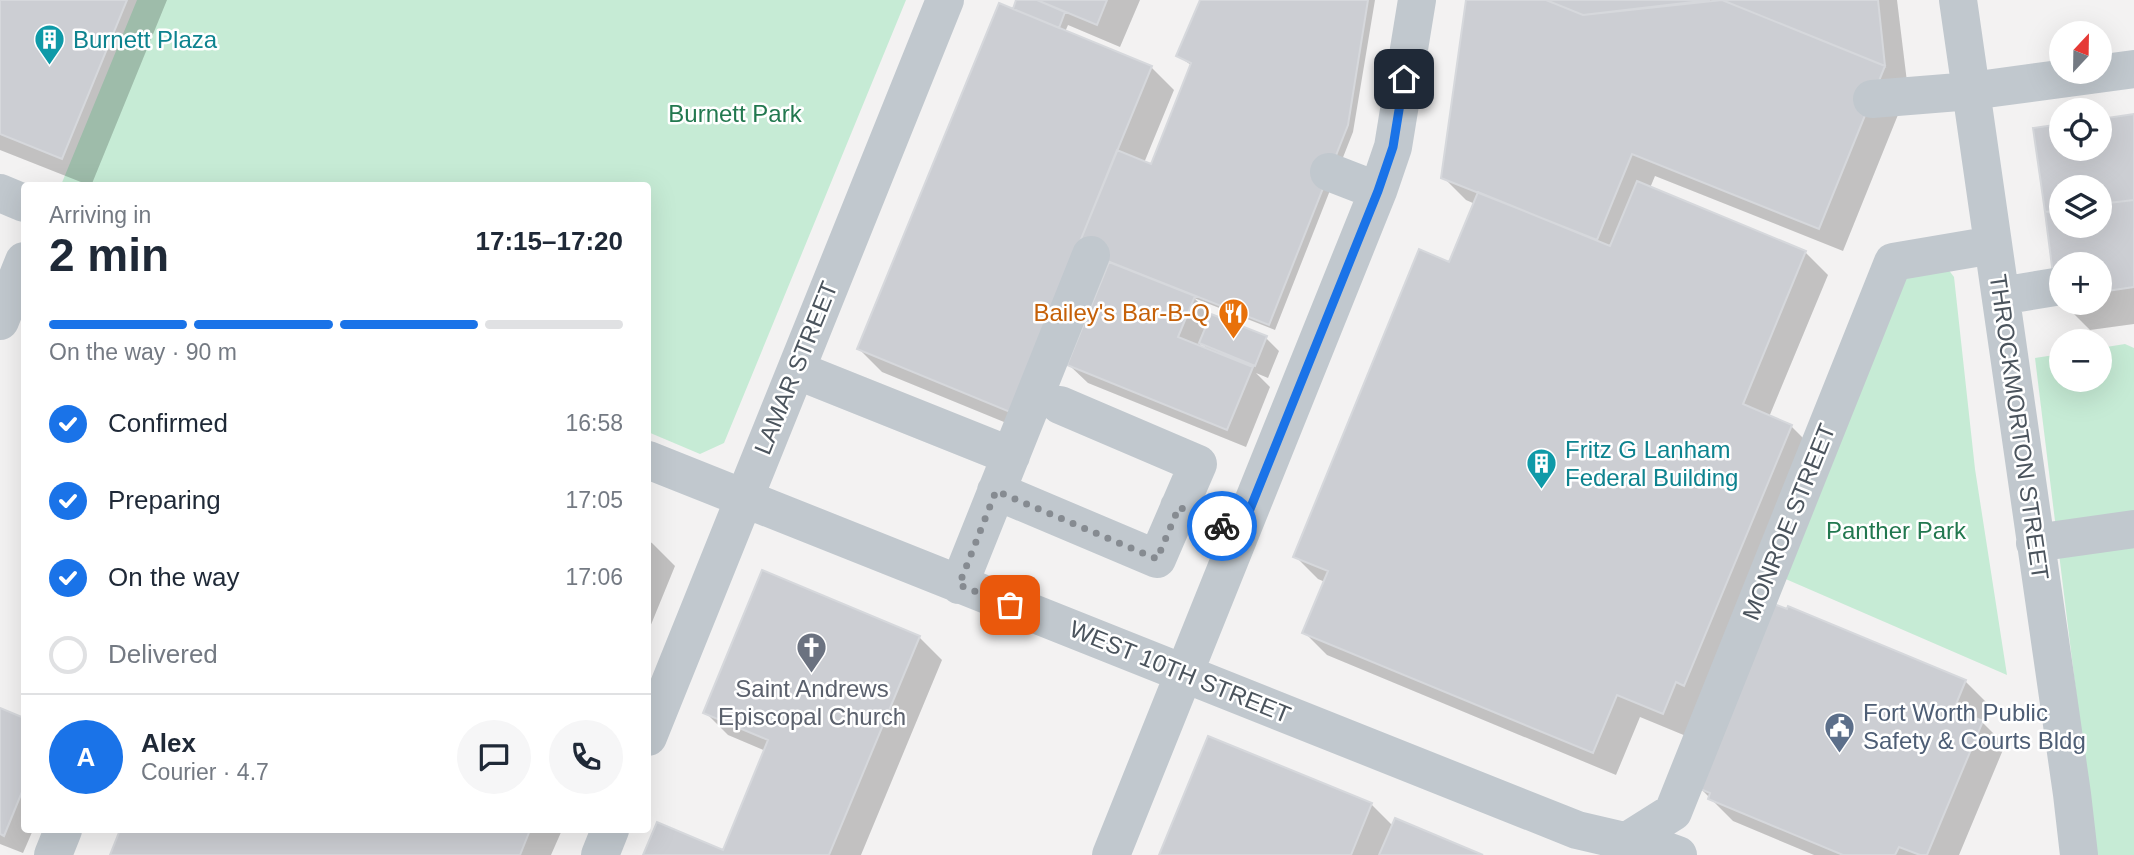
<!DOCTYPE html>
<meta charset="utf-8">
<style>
body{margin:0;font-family:Helvetica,sans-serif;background:#f6f6f7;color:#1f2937;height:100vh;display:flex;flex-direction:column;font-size:26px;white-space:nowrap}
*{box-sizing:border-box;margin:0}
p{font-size:23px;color:#747a83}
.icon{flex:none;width:38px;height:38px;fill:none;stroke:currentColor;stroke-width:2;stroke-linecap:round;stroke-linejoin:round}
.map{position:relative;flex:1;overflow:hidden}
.drawer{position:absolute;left:21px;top:182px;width:630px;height:651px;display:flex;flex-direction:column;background:#fff;border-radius:7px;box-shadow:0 7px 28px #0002}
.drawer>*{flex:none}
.needle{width:46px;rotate:22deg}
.tools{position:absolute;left:2049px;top:21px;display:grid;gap:14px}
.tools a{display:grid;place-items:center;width:63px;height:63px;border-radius:50%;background:#fff;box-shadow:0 7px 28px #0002;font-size:35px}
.pin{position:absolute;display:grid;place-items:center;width:60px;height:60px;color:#fff;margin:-30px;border-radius:14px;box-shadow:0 4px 10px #0006}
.courier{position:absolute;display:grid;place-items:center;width:70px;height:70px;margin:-35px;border:5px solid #1a73e8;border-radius:50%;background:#fff;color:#222;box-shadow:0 2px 9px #0007}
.summary em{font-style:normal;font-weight:600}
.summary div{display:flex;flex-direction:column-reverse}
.summary{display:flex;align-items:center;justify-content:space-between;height:119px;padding:0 28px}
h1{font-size:46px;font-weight:600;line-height:52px}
.bar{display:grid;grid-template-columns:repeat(4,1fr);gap:10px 7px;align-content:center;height:84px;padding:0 28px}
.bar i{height:9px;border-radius:5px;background:#e0e1e3}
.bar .on{background:#1a73e8}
.bar p{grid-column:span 4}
.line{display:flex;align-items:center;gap:18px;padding:0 28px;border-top:2px solid #e0e1e3}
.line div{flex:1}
.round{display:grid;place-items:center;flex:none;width:74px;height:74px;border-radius:37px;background:#f6f6f7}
ol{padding:0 28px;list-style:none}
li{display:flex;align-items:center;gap:21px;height:77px}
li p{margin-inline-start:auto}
li .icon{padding:7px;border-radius:50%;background:#1a73e8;color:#fff;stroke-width:4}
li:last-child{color:#747a83}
li i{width:38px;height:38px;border:4px solid #e0e1e3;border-radius:50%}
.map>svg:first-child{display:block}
.green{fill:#c6ebd5}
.shadow{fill:#0003;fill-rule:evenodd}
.building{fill:#ccced3;stroke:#d6d8dc;stroke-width:2}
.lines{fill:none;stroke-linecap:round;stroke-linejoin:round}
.minor{stroke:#c1c8ce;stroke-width:38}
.done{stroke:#868b91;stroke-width:7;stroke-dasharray:0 12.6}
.route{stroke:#1a73e8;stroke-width:9}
.labels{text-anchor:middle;stroke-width:5;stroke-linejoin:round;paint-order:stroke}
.culture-label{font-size:24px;fill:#0d838f;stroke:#fff;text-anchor:start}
.park-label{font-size:24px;fill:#22784f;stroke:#fff}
.food-label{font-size:24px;fill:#c56008;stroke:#fff;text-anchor:end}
.street-label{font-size:24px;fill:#4b545d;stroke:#fff}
.worship-label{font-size:24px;fill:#5b616d;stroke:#fff}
.service-label{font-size:24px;fill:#4e5e75;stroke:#fff;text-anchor:start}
</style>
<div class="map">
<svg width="2134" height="855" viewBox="0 0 2134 855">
<rect width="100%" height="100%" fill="#f3f2f2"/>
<path class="green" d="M137 0H906L724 443 700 454 648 432V186L61 185Z
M1945 265 1954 277 1975 469 2007 675 1781 577 1906 276Z
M2125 344 2134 348V855H2096L2035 358 2061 354 2062 380H2100V348Z"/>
<path class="shadow" d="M0 0H167L91 186 0 150Z
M1018 0H1140L1120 47 1068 25 1065 32 1151 67 1174 90 1144 163 1152 166 1191 65 1178 56 1202 0H1375L1353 132 1275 330 1194 298 1213 316 1266 338 1279 351 1268 378 1256 373 1270 387 1246 447 1088 383 1069 365 1110 264 1103 262 1033 434 882 372 859 349ZM1201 343 1211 352 1199 348Z
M1468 0H1897L1908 90 1843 251 1655 176 1650 188 1805 252 1828 275 1769 417 1791 426 1814 449 1686 736 1640 717 1616 775 1327 655 1304 632 1325 582 1318 579 1295 556 1450 265 1475 204 1466 200 1443 177Z
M2134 116V324L2090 330 2063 303H2100V264H2062V301L2058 297 2035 130 2062 126V149H2100V121ZM2062 187H2100V226H2062Z
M648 541 652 543 675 566 648 632Z
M919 637 942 660 861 855H645L724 852 766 751 728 735 705 712Z
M1965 681 1988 704 1981 721 2005 745 1959 855H1814L1733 821 1700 788Z
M0 710 24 720V830H33L23 853 0 844Z
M1371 804 1393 826 1479 855H1161Z
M122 830H562L551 855H112Z"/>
<path class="building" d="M0 0H127L62 159 0 134Z
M1016 0H1037L1065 12 1059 28 1013 9Z
M1037 0H1107L1097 25Z
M1200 0H1368L1348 125 1269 325 1077 249 1117 150 1151 164 1191 63 1176 56Z
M1466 0H1546L1583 15 1722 0 1885 66 1819 229 1632 154 1597 240 1441 178Z
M1546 0H1710L1583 15Z
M1722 0H1878L1885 66Z
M999 3 1152 66 1010 412 857 349Z
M2134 114V200L2100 204V187H2062V210L2045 212 2033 128 2062 124V149H2100V119Z
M1637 181 1806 251 1743 404 1792 425 1684 686 1676 682 1663 714 1617 695 1593 753 1302 633 1328 571 1293 557 1419 249 1449 262 1478 192 1610 246Z
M2134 200V287L2100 292V264H2062V297L2056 298 2045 212 2062 210V226H2100V204Z
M1109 262 1195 296 1178 337 1253 367 1227 430 1067 365Z
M1211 314 1267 336 1255 366 1199 343Z
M762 570 920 636 829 855H643L657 822 723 850 768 740 703 713Z
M1774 604 1787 609 1788 606 1966 680 1954 709 1983 721 1927 855H1920L1899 847 1895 855H1843L1708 799 1710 793 1698 788Z
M0 708 24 718V787L4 836 0 834Z
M1208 736 1372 803 1351 855H1159Z
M1395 818 1483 855H1379Z
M120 830H530L520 855H110Z"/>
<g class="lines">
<path class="minor" d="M1958 0 2072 794 2079 855
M1872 99 1971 91 2134 69
M1329 172 1378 191
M0 193 24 203
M2001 296 2055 287
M0 321 24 261
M796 370 1011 456
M648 460 1577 830 1667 851 1678 855
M996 491 1157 559 1198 464 1060 405
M1179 507 1240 534
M2035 543 2134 529
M959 585 1091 255
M648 737 945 0
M1622 853 1627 841 1673 812 1893 262 1993 245
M53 855 63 830
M600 855 610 830
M1111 855 1378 191 1393 147 1417 0"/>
</g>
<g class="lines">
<path class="done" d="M1010 605 959 585 996 491 1157 559 1179 507 1222 526"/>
<path class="route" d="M1222 526 1240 534 1378 191 1393 147 1404 79"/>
</g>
<defs>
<symbol id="building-pin" viewBox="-11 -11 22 30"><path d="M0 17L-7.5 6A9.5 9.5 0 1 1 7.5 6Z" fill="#0f9aa8" stroke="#fff"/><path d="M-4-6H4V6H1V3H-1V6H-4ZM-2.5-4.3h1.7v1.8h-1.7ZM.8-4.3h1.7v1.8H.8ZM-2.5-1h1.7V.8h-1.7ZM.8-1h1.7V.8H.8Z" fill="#fff"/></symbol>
<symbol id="restaurant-pin" viewBox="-11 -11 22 30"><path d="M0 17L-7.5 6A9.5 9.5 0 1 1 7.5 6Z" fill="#e8710a" stroke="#fff"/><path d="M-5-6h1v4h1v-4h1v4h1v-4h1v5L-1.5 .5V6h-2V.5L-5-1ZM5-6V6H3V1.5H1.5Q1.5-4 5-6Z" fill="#fff"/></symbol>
<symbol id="church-pin" viewBox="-11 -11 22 30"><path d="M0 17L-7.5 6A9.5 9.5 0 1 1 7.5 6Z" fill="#6b7280" stroke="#fff"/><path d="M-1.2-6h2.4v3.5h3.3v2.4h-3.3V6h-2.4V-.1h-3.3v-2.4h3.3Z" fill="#fff"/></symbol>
<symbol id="civic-pin" viewBox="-11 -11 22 30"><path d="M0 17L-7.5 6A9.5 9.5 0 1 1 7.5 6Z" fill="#5c6f8a" stroke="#fff"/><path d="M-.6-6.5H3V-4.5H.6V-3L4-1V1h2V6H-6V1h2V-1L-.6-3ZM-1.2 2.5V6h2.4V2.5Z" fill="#fff"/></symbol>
</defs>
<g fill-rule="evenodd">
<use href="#building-pin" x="32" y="22" width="35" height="47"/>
<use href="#restaurant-pin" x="1216" y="296" width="35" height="47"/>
<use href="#building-pin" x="1524" y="446" width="35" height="47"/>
<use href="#church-pin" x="794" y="630" width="35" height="47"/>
<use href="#civic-pin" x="1822" y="710" width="35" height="47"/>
</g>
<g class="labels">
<g class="culture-label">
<text x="73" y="48">Burnett Plaza</text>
<text x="1565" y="458">Fritz G Lanham<tspan x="1565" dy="28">Federal Building</tspan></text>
</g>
<g class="park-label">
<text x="735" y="122">Burnett Park</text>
<text x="1896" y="539">Panther Park</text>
</g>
<g class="food-label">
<text x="1210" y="321">Bailey's Bar-B-Q</text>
</g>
<g class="street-label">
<text transform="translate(796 368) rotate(-68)" y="8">LAMAR STREET</text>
<text transform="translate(2019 427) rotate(82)" y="8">THROCKMORTON STREET</text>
<text transform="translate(1789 522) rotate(-68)" y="8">MONROE STREET</text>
<text transform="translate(1180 672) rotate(22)" y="8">WEST 10TH STREET</text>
</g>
<g class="worship-label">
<text x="812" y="697">Saint Andrews<tspan x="812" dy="28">Episcopal Church</tspan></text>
</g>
<g class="service-label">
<text x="1863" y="721">Fort Worth Public<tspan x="1863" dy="28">Safety &amp; Courts Bldg</tspan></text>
</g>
</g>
</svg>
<div class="tools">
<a><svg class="needle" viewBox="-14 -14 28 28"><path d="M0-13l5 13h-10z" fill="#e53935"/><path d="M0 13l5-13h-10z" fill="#747a83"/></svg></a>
<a><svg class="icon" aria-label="locate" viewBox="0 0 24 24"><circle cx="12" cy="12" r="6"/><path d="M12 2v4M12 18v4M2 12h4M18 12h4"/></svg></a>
<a><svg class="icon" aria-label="layers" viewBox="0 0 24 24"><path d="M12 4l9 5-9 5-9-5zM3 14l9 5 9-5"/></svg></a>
<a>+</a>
<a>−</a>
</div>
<div class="pin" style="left:1010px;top:605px;background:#ea580c"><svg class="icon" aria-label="bag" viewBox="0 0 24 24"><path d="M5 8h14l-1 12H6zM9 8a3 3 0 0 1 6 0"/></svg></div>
<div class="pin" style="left:1404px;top:79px;background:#1f2937"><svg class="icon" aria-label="home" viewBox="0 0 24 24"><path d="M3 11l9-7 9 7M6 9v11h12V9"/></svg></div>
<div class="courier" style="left:1222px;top:526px"><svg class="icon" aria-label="bike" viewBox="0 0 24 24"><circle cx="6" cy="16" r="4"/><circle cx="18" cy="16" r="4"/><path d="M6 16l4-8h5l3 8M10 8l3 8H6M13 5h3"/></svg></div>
<section class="drawer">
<div class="summary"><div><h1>2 min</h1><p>Arriving in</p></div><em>17:15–17:20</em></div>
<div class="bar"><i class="on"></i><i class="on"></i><i class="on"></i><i></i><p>On the way · 90 m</p></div>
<ol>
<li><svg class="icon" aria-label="check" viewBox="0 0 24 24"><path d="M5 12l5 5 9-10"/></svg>Confirmed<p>16:58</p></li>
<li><svg class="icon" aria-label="check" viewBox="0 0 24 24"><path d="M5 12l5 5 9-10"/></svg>Preparing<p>17:05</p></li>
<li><svg class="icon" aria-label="check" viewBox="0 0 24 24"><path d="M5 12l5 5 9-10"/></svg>On the way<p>17:06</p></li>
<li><i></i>Delivered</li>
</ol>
<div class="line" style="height:126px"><b class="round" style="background:#1a73e8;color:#fff">A</b><div><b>Alex</b><p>Courier · 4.7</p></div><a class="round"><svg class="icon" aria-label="chat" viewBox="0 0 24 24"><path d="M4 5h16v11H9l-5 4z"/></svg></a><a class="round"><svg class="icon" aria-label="phone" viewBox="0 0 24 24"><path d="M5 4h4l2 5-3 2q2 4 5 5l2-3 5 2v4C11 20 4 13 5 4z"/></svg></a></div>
</section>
</div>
